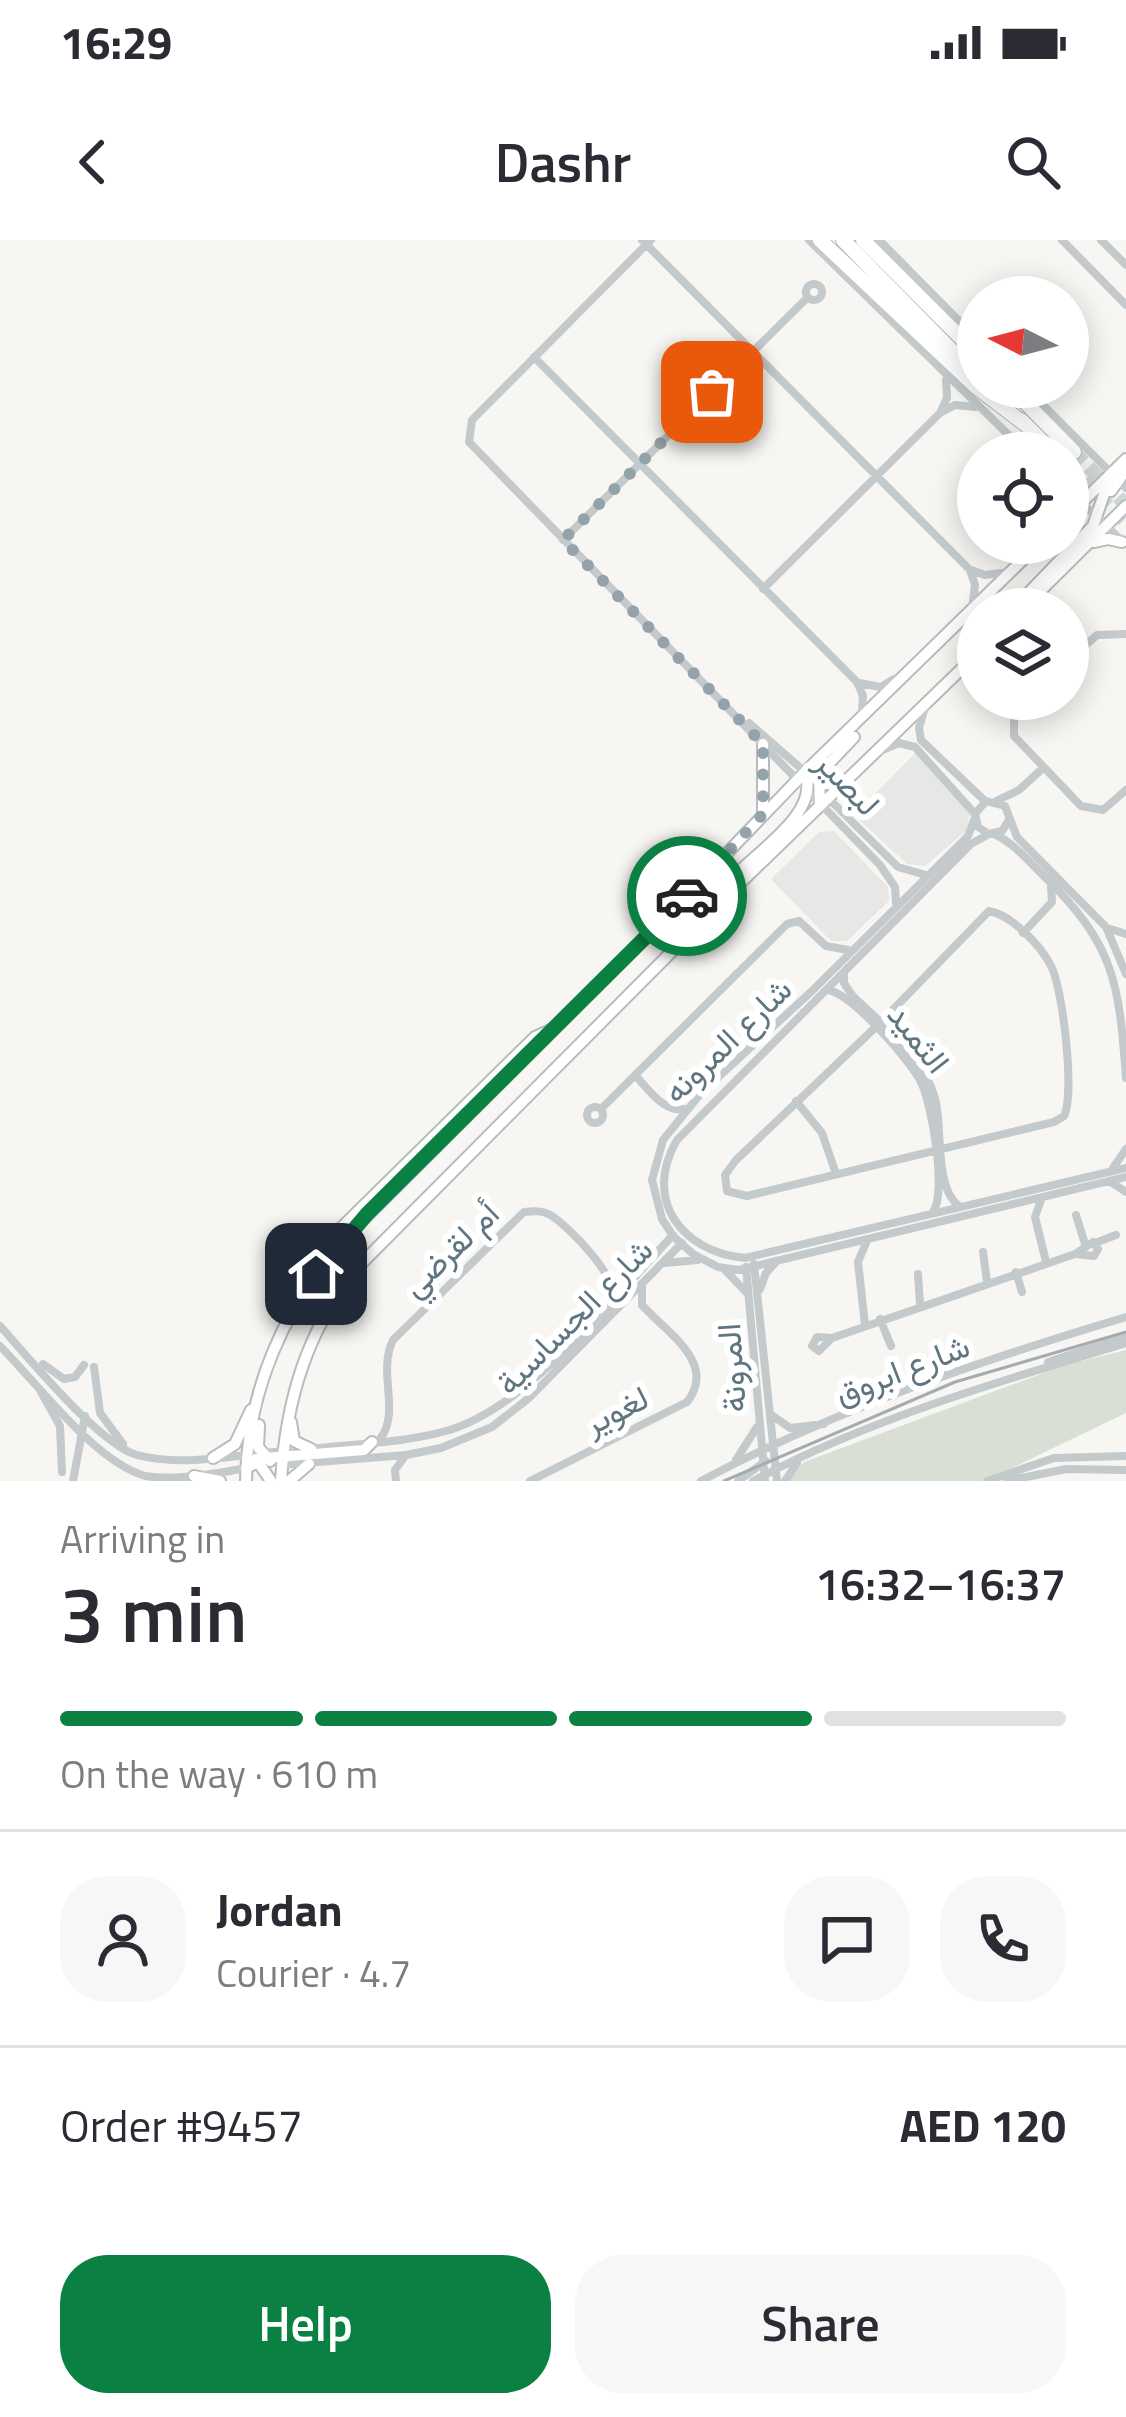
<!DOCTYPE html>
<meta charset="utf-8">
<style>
body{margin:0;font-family:"Titillium Web",Vazirmatn,sans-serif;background:#f7f7f7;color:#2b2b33;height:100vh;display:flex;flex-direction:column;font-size:45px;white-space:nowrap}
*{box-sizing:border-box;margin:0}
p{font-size:39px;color:#7c7c81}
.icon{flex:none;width:66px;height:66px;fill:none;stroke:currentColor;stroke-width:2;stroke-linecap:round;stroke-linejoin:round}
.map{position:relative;height:1241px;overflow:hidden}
.drawer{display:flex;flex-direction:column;background:#fff;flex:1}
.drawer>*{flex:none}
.needle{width:78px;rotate:276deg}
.fabs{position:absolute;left:957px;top:36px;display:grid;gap:24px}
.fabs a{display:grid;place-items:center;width:132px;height:132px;border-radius:50%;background:#fff;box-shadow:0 6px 30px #0003;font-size:60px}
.pin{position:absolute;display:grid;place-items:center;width:102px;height:102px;color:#fff;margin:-51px;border-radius:24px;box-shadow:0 6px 18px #0006}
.courier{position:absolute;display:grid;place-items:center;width:120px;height:120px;margin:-60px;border:9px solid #0b8043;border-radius:50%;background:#fff;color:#222;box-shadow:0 3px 15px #0007}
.headline em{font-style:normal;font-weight:600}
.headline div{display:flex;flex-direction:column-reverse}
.headline{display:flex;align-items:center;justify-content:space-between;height:204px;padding:0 60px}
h1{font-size:78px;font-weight:600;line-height:90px}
.bar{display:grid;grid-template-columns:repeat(4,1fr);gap:18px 12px;align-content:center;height:144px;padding:0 60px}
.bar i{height:15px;border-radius:9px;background:#e1e1e2}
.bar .on{background:#0b8043}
.bar p{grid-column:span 4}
.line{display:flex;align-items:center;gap:30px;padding:0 60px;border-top:3px solid #e1e1e2}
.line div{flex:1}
.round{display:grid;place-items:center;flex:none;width:126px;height:126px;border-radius:48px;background:#f7f7f7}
.cta{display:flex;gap:24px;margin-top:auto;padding:24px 60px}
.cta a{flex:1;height:138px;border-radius:48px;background:#0b8043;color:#fff;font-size:48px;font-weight:600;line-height:138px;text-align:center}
.cta a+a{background:#f7f7f7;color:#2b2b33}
.status{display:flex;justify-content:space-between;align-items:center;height:84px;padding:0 60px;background:#fff;direction:ltr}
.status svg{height:33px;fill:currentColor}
header{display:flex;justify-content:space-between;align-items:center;height:156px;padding:0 60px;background:#fff;font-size:54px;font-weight:600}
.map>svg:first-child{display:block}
.built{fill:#e7e8e6}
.green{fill:#d9dfd4}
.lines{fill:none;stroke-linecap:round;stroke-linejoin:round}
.highway-tunnel{stroke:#d1d6d6;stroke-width:14;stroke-dasharray:14 7;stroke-linecap:butt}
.major-casing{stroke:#b7bcbf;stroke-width:14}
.highway-casing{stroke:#b6bbbd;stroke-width:16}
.minor{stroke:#c4c9cc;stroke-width:8}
.major{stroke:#fff;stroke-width:10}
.highway{stroke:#fff;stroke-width:14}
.tram{stroke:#a4acb1;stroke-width:3}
.done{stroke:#94a3a9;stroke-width:12;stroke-dasharray:0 21.6}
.route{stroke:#0b8043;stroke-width:15}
.labels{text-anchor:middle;stroke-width:12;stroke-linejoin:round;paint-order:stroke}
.street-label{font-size:33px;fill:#5f7681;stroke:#fff}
</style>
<div class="status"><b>16:29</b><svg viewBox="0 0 49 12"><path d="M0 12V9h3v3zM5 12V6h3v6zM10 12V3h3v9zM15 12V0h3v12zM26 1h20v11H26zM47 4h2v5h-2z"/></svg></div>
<header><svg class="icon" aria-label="back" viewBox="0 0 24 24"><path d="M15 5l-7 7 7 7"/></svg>Dashr<svg class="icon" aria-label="search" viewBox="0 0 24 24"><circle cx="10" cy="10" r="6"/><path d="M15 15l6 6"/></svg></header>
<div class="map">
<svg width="1126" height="1241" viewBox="0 0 1126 1241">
<rect width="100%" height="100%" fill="#f7f6f3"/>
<path class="built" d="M916 512 966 562 970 575 967 590 925 626 907 624 854 575Z
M834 591 888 647 889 661 847 701H831L771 639 819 592Z"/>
<path class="green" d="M1126 1110V1173L985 1241H787L804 1222 1065 1125Z"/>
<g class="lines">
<path class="highway-tunnel" d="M1074 212 1126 265
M1068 227 1126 282"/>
<defs>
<path id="major" d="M1111 251 1126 230
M1068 276 1126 219
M1094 302 1108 299 1122 302
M1013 369 1093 286 1111 234
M1022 369 1126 266
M763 504V573
M820 566 819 534 854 497
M737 641 741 630C766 605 820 570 805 532
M328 1010 341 988 535 797 553 789
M291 1182 294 1201 311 1209
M259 1185 258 1207 270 1221
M213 1218 235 1204 251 1170
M256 1219 271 1241
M246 1228 265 1218 364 1210 372 1202
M194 1236 220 1241
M246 1241C247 1152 284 1069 341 1002L654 689 805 532 1040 303
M281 1241C286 1161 306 1092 357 1028L733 650 978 413
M289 1241 309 1224"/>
<path id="highway" d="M820 0 976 147 1026 185
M843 0 978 137
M863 0 978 115
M1010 147 1074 212
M1021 180 1054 213"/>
</defs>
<use href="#major" class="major-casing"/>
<use href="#highway" class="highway-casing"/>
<path class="minor" d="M642 0 970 330 975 345 972 369
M651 0 472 180 469 202 880 625 895 647 896 663
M809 0 1027 213
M879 0 978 100
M1062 0 1126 65
M1101 0 1126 25
M806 52a8 8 0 1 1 16 0a8 8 0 1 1-16 0Z
M534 117 857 442 863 456 862 473
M1025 147 1126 248
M941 171 947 158 946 140
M1068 250 1121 300
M563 300 808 57
M971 330 985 335 1009 332
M763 349 940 173 955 165 975 167
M1068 421 1097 395 1126 394
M859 443 881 447 894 439
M1031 459 1014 478V496L1081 566 1103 570 1126 550
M925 467 919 488 921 500 985 561
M749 483 805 532
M880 511 899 503 915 507 975 574
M827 557 898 627 926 635
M996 561 1019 550 1043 528
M975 578 968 596 812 751 702 852 663 900 652 940 662 979 673 996 693 1014 718 1027 739 1030 1126 937
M1009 580 1002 591 989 594 978 587 975 574 986 561 1005 566 1017 597 1106 687 1126 734
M989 594 971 604 677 900C642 960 682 1012 745 1018L1126 928
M994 594C1014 603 1028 621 1044 636 1115 705 1119 743 1126 838
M989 671C1012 675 1041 706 1051 726 1063 749 1075 854 1064 876L1054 882 747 956 727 951 725 935 736 920 880 783Z
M1107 688 1126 694
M1023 693 1052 662 1051 646
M844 733V743L852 755C882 785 923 815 935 858 943 888 934 948 959 966
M828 750C852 754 910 820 921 842 932 865 947 952 933 972
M635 835C649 850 664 873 685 869
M796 861 822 893 836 934
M587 875a8 8 0 1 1 16 0a8 8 0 1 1-16 0Z
M601 869 787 684 799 681 826 706 848 710
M1113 928 1126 909
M1109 941 1126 952
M1042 957 1035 977 1046 1022
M1076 975 1085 1004
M1093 1002 1098 1009 1094 1016 1075 1014Z
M1095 1003 1116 995
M983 1012 987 1042
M665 1023 698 1020
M754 1024 777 1241
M746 1027 765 1241
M725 1030 748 1054
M1016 1032 1022 1052
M918 1034 920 1064
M760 1049 766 1033 776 1022
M880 1079 891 1106
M865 1085 858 1022 866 1003
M0 1086C29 1118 99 1204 137 1215 185 1228 240 1213 289 1211
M817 1097 832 1098 819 1111 812 1106Z
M832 1098 1075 1014
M0 1106C37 1143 94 1221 145 1236 175 1241 216 1234 246 1228
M1048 1122 1126 1096
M43 1124 64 1139 75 1137 84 1125
M94 1127 100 1173 123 1204
M40 1150 60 1186 62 1232
M773 1176 790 1188 824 1184
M380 1199C401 1172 377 1132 393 1100L524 972C533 971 543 970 552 976 570 988 618 1037 612 1057
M309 1209C355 1204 402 1203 446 1191 527 1169 616 1056 673 995
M736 1220 757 1187
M279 1225 406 1215 441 1208 492 1187 529 1158 682 1003
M73 1241 85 1176
M396 1241 395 1230 405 1216
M530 1241 687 1162C718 1123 666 1092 642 1065V1046
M701 1241C834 1170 982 1120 1126 1077
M738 1241 766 1221
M753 1241C869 1179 1001 1141 1126 1103
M785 1241 797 1223
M987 1241 1054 1218 1126 1216
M1007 1241 1066 1229 1126 1230"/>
<use href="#major" class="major"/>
<use href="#highway" class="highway"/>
<path class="tram" d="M724 1241 955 1142 1126 1092"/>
</g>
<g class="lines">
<path class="done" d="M687 656 763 574V504L563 300 712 152"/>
<path class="route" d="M316 1034 367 974 687 656"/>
</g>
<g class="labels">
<g class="street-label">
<text transform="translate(848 543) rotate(46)" y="12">لبصير</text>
<text transform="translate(919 798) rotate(52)" y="12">الثميد</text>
<text transform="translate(727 800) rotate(-44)" y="12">شارع المرونه</text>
<text transform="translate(450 1009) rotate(-44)" y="12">أم لقرضي</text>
<text transform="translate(574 1076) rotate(-45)" y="12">شارع الجساسية</text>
<text transform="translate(731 1128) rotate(-94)" y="12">المرونة</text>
<text transform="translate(902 1129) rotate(-21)" y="12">شارع ابروق</text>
<text transform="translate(616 1170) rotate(-27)" y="12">لغوير</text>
</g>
</g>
</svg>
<div class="fabs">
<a><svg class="needle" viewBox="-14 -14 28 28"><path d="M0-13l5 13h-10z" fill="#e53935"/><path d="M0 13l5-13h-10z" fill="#7c7c81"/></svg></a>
<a><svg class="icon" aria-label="locate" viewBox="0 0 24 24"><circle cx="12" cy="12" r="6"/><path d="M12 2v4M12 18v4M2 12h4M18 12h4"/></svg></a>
<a><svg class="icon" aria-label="layers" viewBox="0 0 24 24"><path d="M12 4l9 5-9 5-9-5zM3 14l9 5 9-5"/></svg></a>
</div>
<div class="pin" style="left:712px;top:152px;background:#ea580c"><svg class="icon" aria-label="bag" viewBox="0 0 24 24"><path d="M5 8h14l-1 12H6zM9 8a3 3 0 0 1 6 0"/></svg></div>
<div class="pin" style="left:316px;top:1034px;background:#1f2937"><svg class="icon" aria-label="home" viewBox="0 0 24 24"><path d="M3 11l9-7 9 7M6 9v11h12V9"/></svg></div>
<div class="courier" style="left:687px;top:656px"><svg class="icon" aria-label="car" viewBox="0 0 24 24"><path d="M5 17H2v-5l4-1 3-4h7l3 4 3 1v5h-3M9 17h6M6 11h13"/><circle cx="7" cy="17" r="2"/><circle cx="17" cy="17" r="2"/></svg></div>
</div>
<section class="drawer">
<div class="headline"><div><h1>3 min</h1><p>Arriving in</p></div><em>16:32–16:37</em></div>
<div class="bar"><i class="on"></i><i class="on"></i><i class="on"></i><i></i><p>On the way · 610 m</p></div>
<div class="line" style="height:216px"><a class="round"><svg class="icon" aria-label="person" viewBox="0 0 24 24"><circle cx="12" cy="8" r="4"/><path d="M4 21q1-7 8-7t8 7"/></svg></a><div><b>Jordan</b><p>Courier · 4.7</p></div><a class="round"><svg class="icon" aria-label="chat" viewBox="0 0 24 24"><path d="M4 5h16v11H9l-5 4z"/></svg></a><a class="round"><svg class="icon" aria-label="phone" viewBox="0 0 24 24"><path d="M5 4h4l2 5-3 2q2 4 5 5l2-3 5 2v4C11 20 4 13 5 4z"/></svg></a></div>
<div class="line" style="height:156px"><div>Order #9457</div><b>AED 120</b></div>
<div class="cta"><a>Help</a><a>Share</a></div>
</section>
